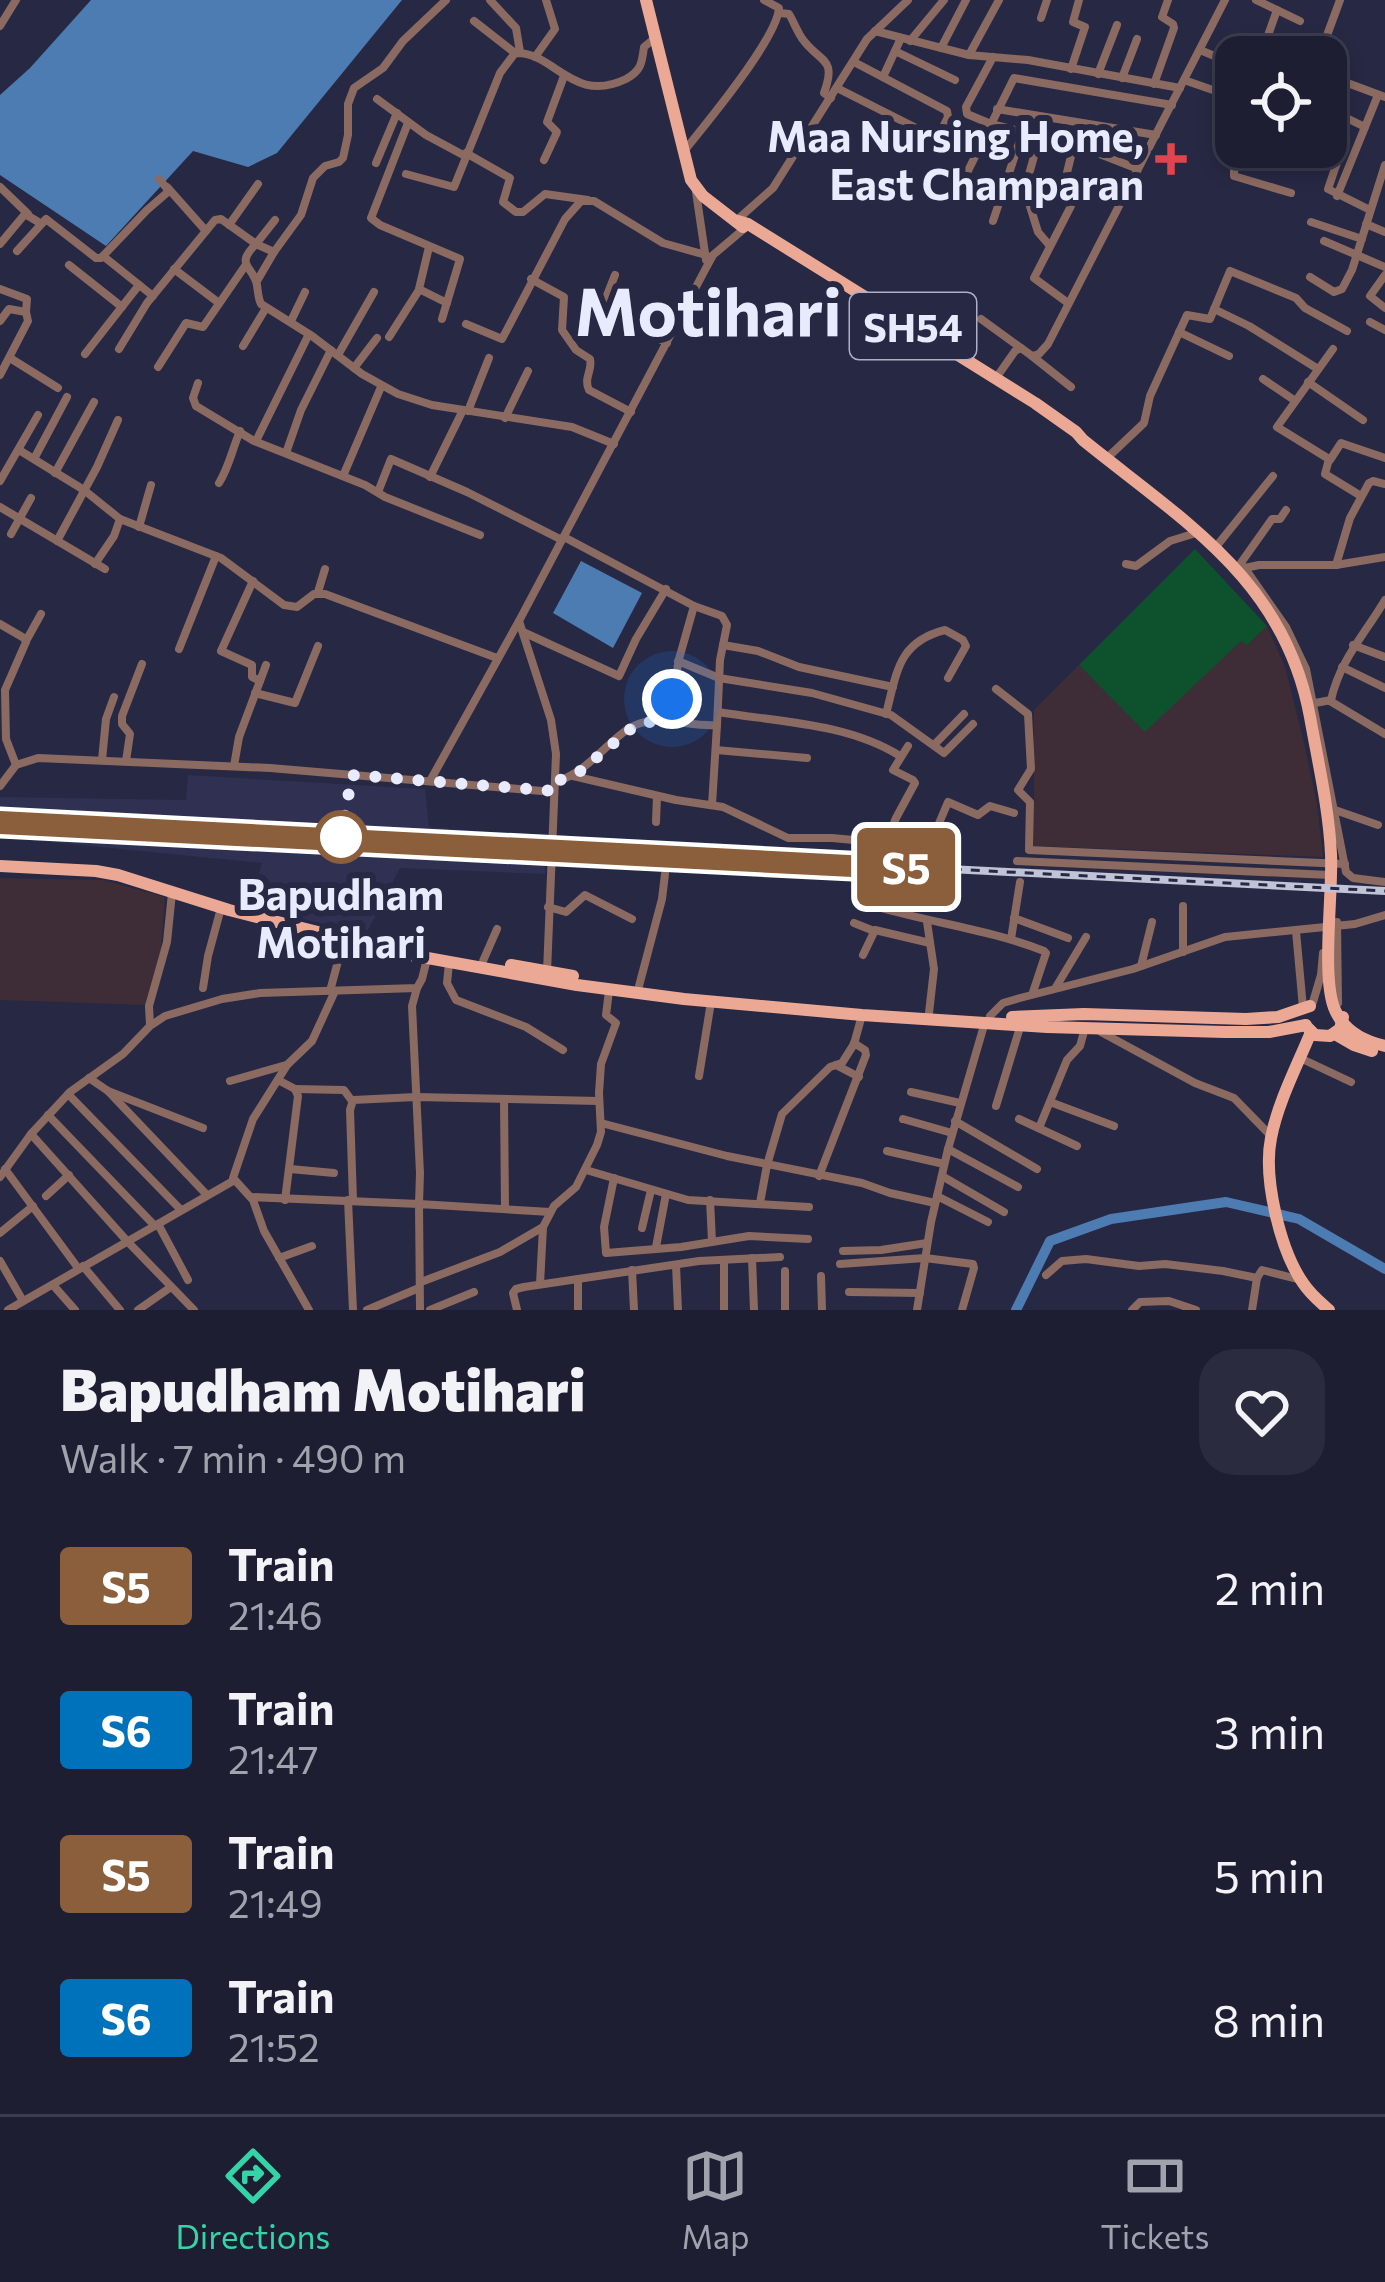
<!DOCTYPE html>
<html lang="en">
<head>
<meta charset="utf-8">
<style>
  :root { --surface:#1d1e32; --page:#2a2b3e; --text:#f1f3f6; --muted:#a0a2ac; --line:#3b3c4d; --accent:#35d4a7 }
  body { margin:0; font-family:Commissioner,sans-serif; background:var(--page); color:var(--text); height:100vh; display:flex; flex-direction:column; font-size:45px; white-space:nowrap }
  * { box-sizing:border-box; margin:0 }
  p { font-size:39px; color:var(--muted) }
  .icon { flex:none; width:66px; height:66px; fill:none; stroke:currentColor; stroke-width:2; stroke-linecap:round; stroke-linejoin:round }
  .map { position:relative; height:1310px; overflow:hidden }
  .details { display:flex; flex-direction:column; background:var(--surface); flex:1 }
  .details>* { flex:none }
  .badge { padding:0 24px; border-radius:9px; font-size:42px; line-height:78px }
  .fabs { position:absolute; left:1215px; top:36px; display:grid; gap:24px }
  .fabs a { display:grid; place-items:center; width:132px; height:132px; border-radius:24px; background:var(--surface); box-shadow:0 6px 18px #0003,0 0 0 3px var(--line); font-size:60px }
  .you { position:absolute; width:60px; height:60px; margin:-30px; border:9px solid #fff; border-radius:50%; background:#1a73e8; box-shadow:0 0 0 18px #1a73e833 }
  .map>.badge { position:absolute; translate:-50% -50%; box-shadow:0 0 0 6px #fff }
  .round { display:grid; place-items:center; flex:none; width:126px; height:126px; border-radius:36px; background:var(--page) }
  .headline { display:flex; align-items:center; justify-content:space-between; height:204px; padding:0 60px }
  h1 { font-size:57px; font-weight:800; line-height:90px }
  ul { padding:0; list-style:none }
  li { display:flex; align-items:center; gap:36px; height:144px; padding:0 60px }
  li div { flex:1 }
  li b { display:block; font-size:45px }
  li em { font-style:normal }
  li .badge { min-width:132px; font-weight:700; text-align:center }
  .dock { display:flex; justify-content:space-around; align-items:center; height:168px; border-top:3px solid var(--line); background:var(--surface); font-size:33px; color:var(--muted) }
  .dock a { display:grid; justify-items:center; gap:6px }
  .dock .current { color:var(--accent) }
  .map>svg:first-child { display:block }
</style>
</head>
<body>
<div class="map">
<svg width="1385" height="1310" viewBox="0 0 1385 1310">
  <rect width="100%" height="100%" fill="#272843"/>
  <!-- built -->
  <polygon fill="#2f3052" points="188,775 425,789 429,827 545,837 545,874 400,868 366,934 249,906 262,863 0,837 0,797 186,800"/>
  <!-- education -->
  <g fill="#3e2d36">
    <polygon points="1267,626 1285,667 1306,751 1317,804 1323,857 1034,846 1034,710 1079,665 1145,731 1241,640 1247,644"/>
    <polygon points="0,878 103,880 165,897 161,949 146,1005 0,1000"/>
  </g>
  <!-- green -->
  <polygon fill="#0e512d" points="1195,549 1267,626 1247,645 1241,641 1145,732 1079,665"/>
  <!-- water -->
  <g fill="#4d7cb2">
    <polygon points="91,0 402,0 277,153 248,167 193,151 106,246 0,175 0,95 30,68"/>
    <polygon points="581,561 642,593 613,648 553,613"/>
  </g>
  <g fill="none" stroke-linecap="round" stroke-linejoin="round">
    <!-- river -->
    <polyline stroke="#4d7cb2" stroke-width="10" points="1016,1310 1050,1241 1111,1219 1226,1202 1299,1219 1385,1269"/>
    <!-- minor -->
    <g stroke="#8b6a61" stroke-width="8">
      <path d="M446,0l-43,41 -20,27 -29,20 -6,16v31l-5,23 -4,4 -14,4 -12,12 -12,37 -27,37 -18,-8c-22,22 -3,21 1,41 1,7 1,13 4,19l51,32 50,38 36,20 34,11 140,22 42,17"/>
      <polyline points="490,0 516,28 520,52"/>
      <polyline points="1256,0 1300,21"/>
      <path d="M780,13l9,1c5,8 9,20 15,27 17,22 33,17 20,52l7,5"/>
      <polyline points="1041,18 1047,0"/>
      <polyline points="474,21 515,53"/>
      <polyline points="0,26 16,0"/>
      <polyline points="875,31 969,55 1028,60 1180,88"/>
      <polyline points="910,41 944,0"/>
      <polyline points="1266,41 1277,10"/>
      <polyline points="941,48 966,0"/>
      <polyline points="1200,50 1236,65"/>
      <polyline points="895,51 955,80"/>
      <polyline points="969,55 999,0"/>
      <polyline points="535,57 555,29 546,0"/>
      <polyline points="993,57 966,107 967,114 991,124 1074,144 1138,169"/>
      <polyline points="1265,57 1265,56"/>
      <polyline points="1319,57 1340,0"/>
      <polyline points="1071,69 1085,27 1073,22 1079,0"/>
      <polyline points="1098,74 1117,25"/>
      <polyline points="1326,75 1385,97"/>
      <polyline points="883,77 901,38"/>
      <polyline points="1122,78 1137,39"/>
      <polyline points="1184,80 1236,98"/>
      <polyline points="1154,84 1174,28 1173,24 1162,17 1168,0"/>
      <polyline points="837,88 932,136 939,135 948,117 947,111 854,62"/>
      <polyline points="377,99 426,135 465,156"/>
      <polyline points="997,109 1156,135"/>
      <polyline points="1326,114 1332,111 1365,127"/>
      <polyline points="408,123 371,218 380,225 460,259 442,319"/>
      <polyline points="1344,142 1328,189 1370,210"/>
      <polyline points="1245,147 1234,171 1234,176 1291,193"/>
      <polyline points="1272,150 1308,159 1314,147"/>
      <path d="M684,151c22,-27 93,-112 95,-143l-15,-8"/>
      <polyline points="466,153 510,178 503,202 516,212 523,212 545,194 588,200"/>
      <polyline points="544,160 557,132 547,122 564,76"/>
      <polyline points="376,163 397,113"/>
      <path d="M406,174l48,13 46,-114 15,-20c39,-2 57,52 111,26 15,-8 16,-16 18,-32l11,-9"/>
      <polyline points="1026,185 1040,135"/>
      <polyline points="0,187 28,214"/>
      <polyline points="167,187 206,231"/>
      <polyline points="1063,189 1074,144"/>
      <polyline points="1004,191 1029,203 1038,232 1050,246"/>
      <polyline points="696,192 706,260"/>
      <polyline points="956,195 1014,78 1172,105"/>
      <polyline points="1337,196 1378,95"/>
      <polyline points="738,219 773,188 867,39 908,0"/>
      <polyline points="993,221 1023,131"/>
      <polyline points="1311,222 1362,239"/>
      <polyline points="1366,224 1385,232"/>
      <polyline points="229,225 258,184"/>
      <polyline points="1324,241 1385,267"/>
      <polyline points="0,244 25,214 40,223"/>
      <polyline points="429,247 419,289 447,303"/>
      <polyline points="17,251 46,219 96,258 101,258 147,210 169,191 159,179"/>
      <polyline points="103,256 153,296"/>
      <polyline points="69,265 122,307"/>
      <polyline points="174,269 219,303"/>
      <polyline points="615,275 602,308 667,343"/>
      <polyline points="1385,275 1370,296 1385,308"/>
      <polyline points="1310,277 1334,292 1342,289 1352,270 1385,165"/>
      <path d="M531,279l33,18 -2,33 14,20 14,9c3,11 -7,19 -1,31l42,22"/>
      <polyline points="257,281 274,252"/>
      <polyline points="0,289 27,299 26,312 28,321 0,375"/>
      <polyline points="1068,303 1034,278 1071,206"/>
      <polyline points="1214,309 1249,326 1318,369"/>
      <polyline points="981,319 1021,348"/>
      <polyline points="0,321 9,309 26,312"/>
      <polyline points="291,321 305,292"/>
      <polyline points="1370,322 1385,330"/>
      <polyline points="466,324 502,339 565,219 581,201 594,201 663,243 706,255"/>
      <polyline points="1179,332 1229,356"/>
      <polyline points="389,337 419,290"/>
      <polyline points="243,346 266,308"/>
      <polyline points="119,349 147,303 215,220 221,219 256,244 275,220"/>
      <polyline points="1333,349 1277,427 1329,459 1325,474 1361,496"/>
      <polyline points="85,354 139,285"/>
      <polyline points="338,355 374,292"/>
      <polyline points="1032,356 1071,387"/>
      <polyline points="10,358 58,388"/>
      <polyline points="158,367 186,323 203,327 245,266"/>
      <polyline points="354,368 377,338"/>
      <polyline points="996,378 1015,351 1021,348 1032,356 1039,354 1048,344 1225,0"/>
      <polyline points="1263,379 1294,400"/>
      <polyline points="1308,382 1363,420"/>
      <polyline points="198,383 193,398 196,406 254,441 365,485 385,497 480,535"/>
      <polyline points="468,411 489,358"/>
      <polyline points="505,418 528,371"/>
      <polyline points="256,441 309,334"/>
      <polyline points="19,450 84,490 120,519 221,558 284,605 297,607 314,594 325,594 497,658"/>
      <polyline points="286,453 301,410 331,350"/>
      <polyline points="35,457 67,397"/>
      <polyline points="1107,458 1144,423 1150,396 1187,315 1210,319 1230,271 1296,298 1305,308 1347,331"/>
      <polyline points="1330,460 1341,443 1385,458"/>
      <polyline points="55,473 94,402"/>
      <polyline points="343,476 381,387"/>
      <polyline points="430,477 463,410"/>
      <polyline points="0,481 38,415"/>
      <path d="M219,483c10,-16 13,-33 21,-52"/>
      <polyline points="378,492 391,459 467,492 562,540"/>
      <polyline points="0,507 105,569"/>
      <polyline points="139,527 151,485"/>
      <polyline points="11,534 31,498"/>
      <polyline points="57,541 97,467 118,420"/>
      <polyline points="1215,548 1273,476"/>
      <polyline points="95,564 114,536 120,519"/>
      <polyline points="1126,564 1136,566 1170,541 1196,533"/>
      <polyline points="1336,565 1350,518 1369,483 1373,481 1385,484"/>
      <polyline points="1238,567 1272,519 1280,519 1286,510"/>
      <polyline points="1244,567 1286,627 1306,669 1346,872 1353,878 1385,882"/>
      <polyline points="1240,569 1259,565 1336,565 1385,557"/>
      <polyline points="253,581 221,651 252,665 252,677 260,681"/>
      <polyline points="318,592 325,569"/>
      <polyline points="0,624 24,638 26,642 5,690 6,739 16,765"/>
      <polyline points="523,632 619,676 636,639 666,589"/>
      <polyline points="26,641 41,614"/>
      <polyline points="723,645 758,651 799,667 893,687"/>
      <polyline points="1353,645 1385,657"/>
      <polyline points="179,649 216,556"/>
      <polyline points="678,661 719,678 812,693 891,715 944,753 973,724"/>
      <polyline points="1342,667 1385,688"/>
      <polyline points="996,689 1028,714 1031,769 1018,790 1030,802 1029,850 1345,864"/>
      <polyline points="255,693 295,703 318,646"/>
      <polyline points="1330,701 1385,734"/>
      <path d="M1315,703l16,-3c9,-40 34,-66 54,-100"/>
      <path d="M718,712c61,10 129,11 182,44"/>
      <path d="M886,714c11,-42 12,-72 59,-84l18,10 3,6 -18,32"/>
      <polyline points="668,722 679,659 694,606"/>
      <polyline points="934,745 964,714"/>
      <polyline points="716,750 807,758"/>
      <polyline points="102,760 106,719 114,697"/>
      <polyline points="126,761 130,734 122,724 122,716 142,664"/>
      <polyline points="234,766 239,737 266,665"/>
      <polyline points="573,776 676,800 723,807 788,838 832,838 929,847 948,802 978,815 990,806 1014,813"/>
      <polyline points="430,781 519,621"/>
      <path d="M555,782c38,-11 57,-50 86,-59 23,-7 52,4 76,2l3,-65 7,-35 -5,-9 -28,-10 -130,-69"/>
      <polyline points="0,786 16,765 38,758 270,768 554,792"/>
      <polyline points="712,805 717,725"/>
      <polyline points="1335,810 1378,825"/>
      <polyline points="656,822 657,796"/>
      <polyline points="886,843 896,818 915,783 913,780 893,770 908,746"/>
      <polyline points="1017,861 1330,875"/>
      <polyline points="548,907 566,912 585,895 632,919"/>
      <path d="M878,907c54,16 113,23 166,44l2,2 -13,39"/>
      <polyline points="1014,918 1068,938"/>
      <polyline points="927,922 934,969 929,1013"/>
      <polyline points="1337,922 1338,1003"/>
      <polyline points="854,923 874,931"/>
      <polyline points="1296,931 1303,1008"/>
      <polyline points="1011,939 1020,882"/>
      <polyline points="1183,952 1183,906"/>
      <polyline points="863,955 875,930 930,943"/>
      <polyline points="483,961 497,929"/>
      <polyline points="449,963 447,983 456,1000 526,1027 563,1050"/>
      <polyline points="1141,966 1152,922"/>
      <polyline points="547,972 556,754 551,720 519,621 706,268 713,255 745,228"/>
      <polyline points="639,986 662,899 665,874"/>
      <polyline points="1056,987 1086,937"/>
      <polyline points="203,988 208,956 221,908"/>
      <polyline points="330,991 344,939"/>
      <polyline points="1313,1002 1321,975 1323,953"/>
      <polyline points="990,1016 1003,1003 1020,998 1133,969 1225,937 1355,924 1385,915"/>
      <polyline points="150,1025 149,1006 167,942 172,893"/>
      <polyline points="1101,1032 1195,1083 1234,1098 1270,1135"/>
      <polyline points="1300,1058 1351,1082"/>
      <polyline points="836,1065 859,1077"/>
      <polyline points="699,1076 711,1002"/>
      <polyline points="89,1078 108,1091 203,1128"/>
      <polyline points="278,1080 295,1089 298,1096 285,1200"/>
      <polyline points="230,1081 286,1065"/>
      <polyline points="295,1089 344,1090 352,1101"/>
      <polyline points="108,1091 207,1195"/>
      <polyline points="911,1092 960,1103"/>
      <polyline points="68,1094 181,1210"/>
      <polyline points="504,1099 505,1209"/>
      <polyline points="1050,1102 1114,1126"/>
      <polyline points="996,1106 1021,1024"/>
      <polyline points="48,1115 155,1226"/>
      <polyline points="903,1119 952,1133"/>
      <polyline points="1019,1119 1077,1146"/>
      <polyline points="955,1121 1037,1169"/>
      <polyline points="601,1123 727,1156 862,1183 890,1193 935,1203"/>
      <polyline points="1039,1128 1067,1060 1080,1046 1085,1028"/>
      <polyline points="31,1134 127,1241 194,1310"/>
      <polyline points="948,1149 1018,1187"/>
      <polyline points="887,1151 944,1164"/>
      <polyline points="5,1169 78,1268"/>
      <polyline points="290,1169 334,1173"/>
      <polyline points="586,1170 688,1200 809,1207"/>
      <polyline points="819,1176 866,1055 865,1050 854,1043"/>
      <polyline points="942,1176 1004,1212"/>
      <polyline points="0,1177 31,1134 70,1092 123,1054 150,1026 165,1016 222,999 260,993 417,988 422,979 427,959"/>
      <polyline points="614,1178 604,1227 606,1253 681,1247 749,1236 808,1239"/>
      <polyline points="46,1196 69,1175"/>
      <polyline points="937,1196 988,1222"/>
      <polyline points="251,1197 419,1204 420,1173 412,1006 417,988"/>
      <polyline points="348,1200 353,1310"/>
      <polyline points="353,1200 350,1110 353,1100 416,1097 599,1101"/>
      <polyline points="710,1200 712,1241"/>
      <polyline points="760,1203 767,1165 782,1114 830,1067 842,1063 854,1044 862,1015"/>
      <polyline points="158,1224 188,1280"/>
      <polyline points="642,1228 651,1190"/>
      <polyline points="0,1233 33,1206"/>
      <polyline points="656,1247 666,1194"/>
      <polyline points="843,1251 881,1250 927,1243"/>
      <polyline points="279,1258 312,1246"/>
      <polyline points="752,1258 754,1310"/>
      <polyline points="0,1261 23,1301"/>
      <polyline points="840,1264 925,1258 973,1264 974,1268 962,1310"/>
      <polyline points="676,1265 678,1310"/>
      <polyline points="83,1266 120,1310"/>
      <polyline points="632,1270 634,1310"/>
      <polyline points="785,1271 785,1310"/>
      <polyline points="1046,1275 1062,1261 1086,1259 1139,1266 1165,1264 1223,1271 1257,1278"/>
      <polyline points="821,1276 822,1310"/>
      <polyline points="421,1282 500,1252 543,1227"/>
      <polyline points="540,1284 543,1227 554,1206 576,1187 597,1145 601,1132 599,1093 601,1064 616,1023 606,1015 609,991"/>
      <polyline points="53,1285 75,1310"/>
      <polyline points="849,1292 920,1293"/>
      <polyline points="8,1310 233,1181"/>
      <polyline points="138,1310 171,1287"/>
      <polyline points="309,1310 264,1231 253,1200 233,1178 253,1119 287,1065 312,1041 335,991"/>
      <polyline points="367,1310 419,1288"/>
      <polyline points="420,1310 419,1204 550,1212"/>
      <polyline points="430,1310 474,1292"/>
      <polyline points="517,1310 513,1293 516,1289 524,1287 699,1261 780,1257"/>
      <polyline points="578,1310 578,1279"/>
      <polyline points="724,1310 724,1260"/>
      <polyline points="917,1310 931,1222 948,1149 985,1022"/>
      <polyline points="1132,1310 1140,1302 1169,1301 1196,1310"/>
      <polyline points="1252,1310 1257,1278 1262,1270 1301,1280"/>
    </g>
    <!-- major -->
    <g stroke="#eba995" stroke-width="12">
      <polyline points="646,0 691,180 703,196 743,227"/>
      <path d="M738,221l10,3 287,179 41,29 7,8c100,81 202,140 227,277 8,45 19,92 21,137 2,39 -10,125 4,156 9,21 28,31 50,36"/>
      <polyline points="0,866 96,871 118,875 229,910 350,940 361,946 577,985 684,999 862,1015 1047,1027 1225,1032 1269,1032 1306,1025"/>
      <polyline points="511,965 573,976"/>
      <polyline points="1012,1017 1084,1014 1246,1019 1278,1017 1310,1006"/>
      <polyline points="1308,1028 1315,1035 1330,1036 1340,1029 1343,1017"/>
      <path d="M1311,1032c-14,34 -33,70 -40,106 -8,40 9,112 32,145 7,11 17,19 26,27"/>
      <polyline points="1335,1034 1354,1045 1372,1051"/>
    </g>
    <defs>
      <polyline id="rail" points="0,821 1385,891"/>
    </defs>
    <!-- rail casing -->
    <use href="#rail" stroke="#c1c3d7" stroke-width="8"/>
    <!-- rail -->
    <use href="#rail" stroke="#272843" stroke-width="3" stroke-dasharray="9" stroke-linecap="butt"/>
  </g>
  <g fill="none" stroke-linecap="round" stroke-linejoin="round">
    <defs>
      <polyline id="line" points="0,820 906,867 873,869 0,825"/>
    </defs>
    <!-- line casing -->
    <use href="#line" stroke="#fff" stroke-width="27"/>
    <!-- line -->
    <use href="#line" stroke="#8b5e3c" stroke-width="18"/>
    <!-- walk -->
    <polyline stroke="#e8eafd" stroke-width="12" stroke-dasharray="0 21.6" points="341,837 352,775 554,791 555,782 578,773 633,727 644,722 668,722 672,699"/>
  </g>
  <!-- markers -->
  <path fill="#e0444e" stroke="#272843" stroke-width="4.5" d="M1165 141h12v12h12v12h-12v12h-12v-12h-12v-12h12z"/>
  <circle fill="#fff" stroke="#8b5e3c" stroke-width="6" cx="341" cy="837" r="24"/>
  <g text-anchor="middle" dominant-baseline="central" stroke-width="12" stroke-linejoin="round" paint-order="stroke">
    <!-- shield labels -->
    <rect fill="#272843" stroke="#aeb0c5" stroke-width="3" x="850" y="293" width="126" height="66" rx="9"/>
    <g font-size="39" font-weight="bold" fill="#e8eafd">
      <text x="913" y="326">SH54</text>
    </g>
    <!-- poi labels -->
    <g font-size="42" font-weight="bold" fill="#e8eafd" stroke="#272843" text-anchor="end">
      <text x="1144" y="135">Maa Nursing Home,<tspan x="1144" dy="48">East Champaran</tspan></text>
    </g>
    <!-- stop labels -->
    <g font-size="42" font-weight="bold" fill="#e8eafd" stroke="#272843">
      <text x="341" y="893">Bapudham<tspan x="341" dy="48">Motihari</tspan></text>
    </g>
    <!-- town labels -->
    <g font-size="66" font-weight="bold" fill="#e8eafd" stroke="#272843">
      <text x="708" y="309">Motihari</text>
    </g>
  </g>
</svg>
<div class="fabs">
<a><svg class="icon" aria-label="locate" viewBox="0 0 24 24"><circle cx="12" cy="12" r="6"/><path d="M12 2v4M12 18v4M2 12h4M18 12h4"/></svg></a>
</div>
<div class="you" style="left:672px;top:699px"></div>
<b class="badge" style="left:906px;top:867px;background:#8b5e3c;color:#fff">S5</b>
</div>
<section class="details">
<div class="headline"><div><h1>Bapudham Motihari</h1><p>Walk · 7 min · 490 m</p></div><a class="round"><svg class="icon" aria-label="heart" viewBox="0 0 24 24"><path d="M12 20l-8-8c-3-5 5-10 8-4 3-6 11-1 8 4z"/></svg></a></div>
<ul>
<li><span class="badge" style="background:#8b5e3c;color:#fff">S5</span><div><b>Train</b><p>21:46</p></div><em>2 min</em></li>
<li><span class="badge" style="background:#0072bc;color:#fff">S6</span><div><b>Train</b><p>21:47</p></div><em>3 min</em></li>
<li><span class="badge" style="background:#8b5e3c;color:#fff">S5</span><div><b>Train</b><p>21:49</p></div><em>5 min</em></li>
<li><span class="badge" style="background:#0072bc;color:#fff">S6</span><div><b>Train</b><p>21:52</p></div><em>8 min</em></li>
</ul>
</section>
<nav class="dock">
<a class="current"><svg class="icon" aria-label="directions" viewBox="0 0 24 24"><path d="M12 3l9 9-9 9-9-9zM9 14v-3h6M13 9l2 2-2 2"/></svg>Directions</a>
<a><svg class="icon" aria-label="map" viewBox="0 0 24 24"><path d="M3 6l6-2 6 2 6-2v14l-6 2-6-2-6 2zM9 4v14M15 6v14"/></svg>Map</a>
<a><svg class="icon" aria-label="tickets" viewBox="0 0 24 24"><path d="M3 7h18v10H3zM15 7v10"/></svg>Tickets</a>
</nav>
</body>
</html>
